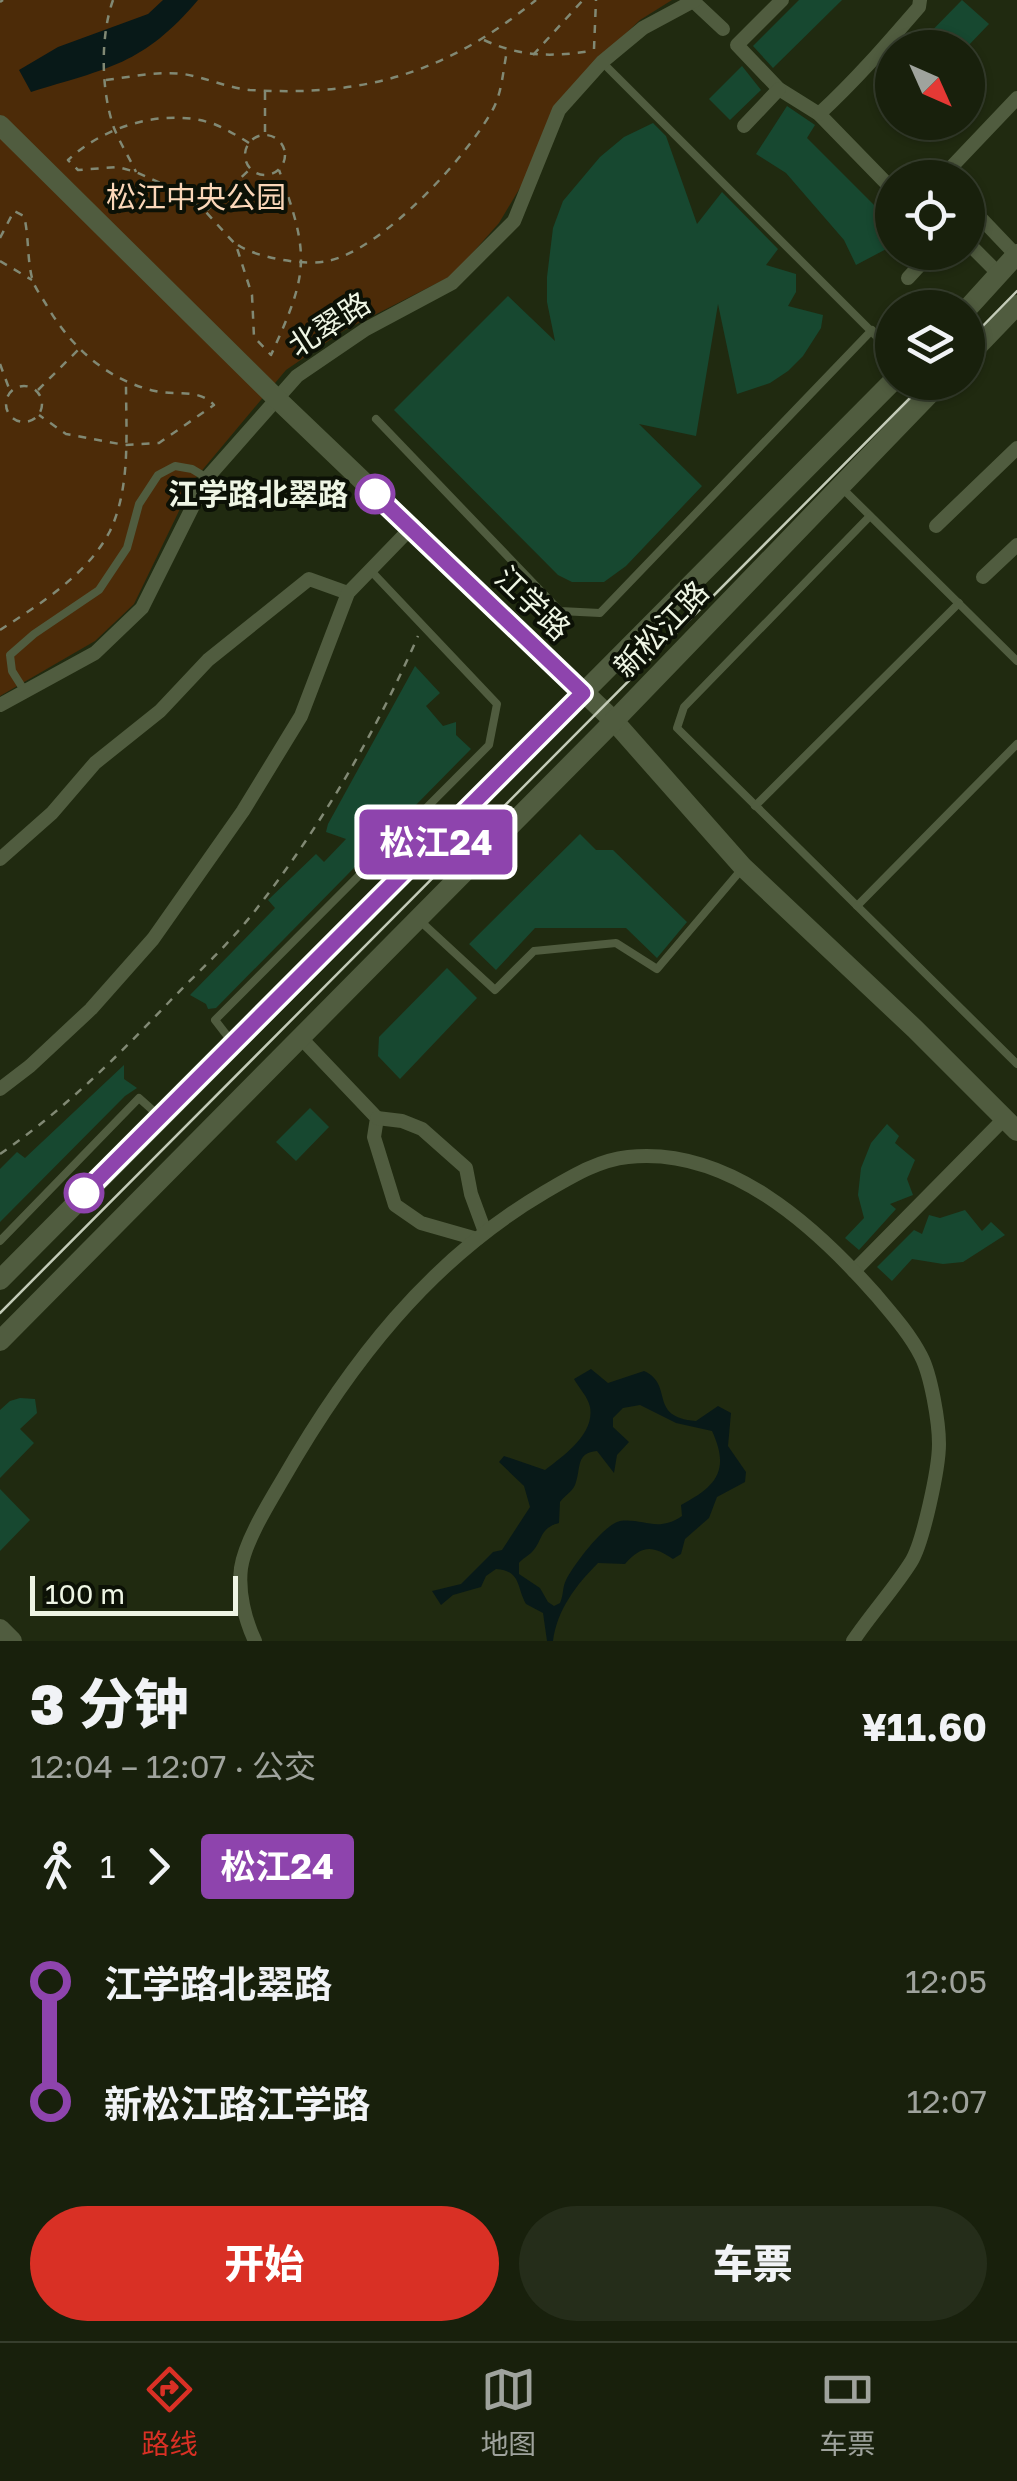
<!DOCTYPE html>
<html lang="zh">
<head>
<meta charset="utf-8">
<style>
  :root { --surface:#18200c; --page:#252d1a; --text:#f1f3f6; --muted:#9fa39d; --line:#363e2d; --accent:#d93025 }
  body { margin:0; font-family:"Golos Text","Noto Sans SC",sans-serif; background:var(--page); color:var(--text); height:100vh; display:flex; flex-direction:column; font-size:38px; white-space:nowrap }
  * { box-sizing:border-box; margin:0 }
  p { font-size:32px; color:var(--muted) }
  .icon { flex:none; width:55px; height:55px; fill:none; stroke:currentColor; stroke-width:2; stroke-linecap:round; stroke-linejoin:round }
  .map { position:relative; height:1641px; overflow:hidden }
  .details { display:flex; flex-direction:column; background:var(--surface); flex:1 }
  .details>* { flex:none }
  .badge { padding:0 20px; border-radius:8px; font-size:35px; line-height:65px }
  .needle { width:65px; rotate:135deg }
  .tools { position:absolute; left:875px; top:30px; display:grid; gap:20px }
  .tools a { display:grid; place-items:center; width:110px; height:110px; border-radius:50%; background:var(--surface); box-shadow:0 2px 8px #0004,0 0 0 2px var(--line); font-size:50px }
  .scale { position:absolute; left:30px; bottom:25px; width:208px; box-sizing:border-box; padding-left:10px; border:5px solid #eef5e4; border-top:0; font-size:28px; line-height:35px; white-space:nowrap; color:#eef5e4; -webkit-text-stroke:8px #0c1106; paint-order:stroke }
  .map>.badge { position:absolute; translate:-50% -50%; box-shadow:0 0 0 5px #fff }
  .legs { display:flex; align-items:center; gap:15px; height:110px; padding:0 30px; font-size:32px }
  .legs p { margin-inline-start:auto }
  .head { display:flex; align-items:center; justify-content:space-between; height:170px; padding:0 30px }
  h1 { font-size:55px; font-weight:800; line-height:75px }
  .action { display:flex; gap:20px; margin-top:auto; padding:20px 30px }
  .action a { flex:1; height:115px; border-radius:60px; background:var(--accent); color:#fff; font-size:40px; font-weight:800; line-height:115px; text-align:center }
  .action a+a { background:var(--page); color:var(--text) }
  ul { padding:0 30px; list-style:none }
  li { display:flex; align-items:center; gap:35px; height:120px; font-size:38px }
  li i { display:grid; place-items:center; width:15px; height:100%; margin:0 12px; background:currentColor }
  li i::after { content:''; width:25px; height:25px; margin:-12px; border:8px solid; border-radius:50%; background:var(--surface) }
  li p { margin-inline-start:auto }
  li:first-child i { background:linear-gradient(#0000 50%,currentColor 0) }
  li:last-child i { background:linear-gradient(currentColor 50%,#0000 0) }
  .dock { display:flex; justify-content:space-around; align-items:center; height:140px; border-top:2px solid var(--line); background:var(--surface); font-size:28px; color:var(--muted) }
  .dock a { display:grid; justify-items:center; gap:5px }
  .dock .selected { color:var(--accent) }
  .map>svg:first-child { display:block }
</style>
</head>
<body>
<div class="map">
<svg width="1017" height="1641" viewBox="0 0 1017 1641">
  <rect width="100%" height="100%" fill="#202a10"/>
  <!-- green -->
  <polygon fill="#4c2b08" points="0,0 672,0 640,20 578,79 527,176 499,223 453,275 343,331 286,370 194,480 134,604 95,641 0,696"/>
  <!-- water -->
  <g fill="#081918" fill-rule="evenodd">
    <path d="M163,0h35c-55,65 -90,68 -167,92l-12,-22 39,-23 90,-33z"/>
    <path d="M591,1369l17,14 36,-12c31,14 3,46 52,50l22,-15 13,7 -3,33 18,26 -1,10 -28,15 -8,21 -24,21 -4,15 -8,5c-21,-14 -31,-14 -48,5l-27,-1c-22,22 -41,47 -45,78h-6l-4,-28 -17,-9c-10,-19 -5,-33 -30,-35l-10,7 -5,11 -28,8 -12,10 -9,-14 29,-7 32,-32 9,-2 28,-43 -6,-21 -25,-24 5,-6 41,14c18,-14 50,-36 45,-63 -2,-10 -11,-19 -16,-28zM640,1405l36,18 36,8c18,39 5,55 -31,74l1,11c-25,17 -38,2 -62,5 -16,3 -47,45 -54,59 -4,8 -2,14 -6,23l-6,3 -6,-4 -8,-14 -21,-14v-11c3,-4 9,-7 13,-11 11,-11 7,-24 27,-29l1,-21c5,-7 14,-11 16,-20 5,-15 0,-29 21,-31l17,22 3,-18 12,-13 -16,-15v-9l10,-10z"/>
  </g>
  <!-- building -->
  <g fill="#174830">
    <polygon points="799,0 842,0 773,68 753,46"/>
    <polygon points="962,0 989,24 966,48 915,48"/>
    <polygon points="742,66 761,90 730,120 709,99"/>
    <polygon points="787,106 815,125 807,138 886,217 892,213 892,246 856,265 844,240 786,173 756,154"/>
    <polygon points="653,123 666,136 697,224 722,192 778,249 766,265 796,274 796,292 788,306 823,315 821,328 803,356 788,371 770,383 737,394 718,304 696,436 639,424 702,486 626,566 604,582 572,582 558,575 394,410 508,296 555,341 547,302 547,277 553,228 563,201 600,157 624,137"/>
    <polygon points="415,666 440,693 426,706 443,726 456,722 456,735 471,749 216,1008 208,1009 206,1004 190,995 275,908 268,900 316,854 324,862 346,839 326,832 328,824"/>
    <polygon points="580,834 596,850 613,850 687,922 657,958 626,928 535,928 496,970 469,944"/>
    <polygon points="447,968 477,998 400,1079 378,1056 379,1037"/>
    <polygon points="124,1065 124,1079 137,1088 125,1096 0,1222 0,1169 17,1152 25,1158"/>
    <polygon points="310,1108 329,1127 296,1161 276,1142"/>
    <polygon points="887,1124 899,1136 895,1143 915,1160 907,1179 913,1195 890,1204 896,1209 859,1250 845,1238 864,1218 858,1195 861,1168 871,1143"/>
    <polygon points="965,1210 982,1231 991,1222 1005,1235 963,1262 943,1264 912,1259 892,1281 877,1267 914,1230 922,1234 929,1215 940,1218"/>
    <polygon points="20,1398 35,1399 37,1413 20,1429 34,1443 0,1478 0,1410 10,1401"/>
    <polygon points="0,1489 30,1520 0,1551"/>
  </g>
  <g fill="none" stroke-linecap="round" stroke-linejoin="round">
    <!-- path -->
    <g stroke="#818974" stroke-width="2.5" stroke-dasharray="8 8" stroke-linecap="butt">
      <path d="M113,0c-13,37 -12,91 1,128 6,15 15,29 22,44"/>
      <polyline points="0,2 3,0"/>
      <path d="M484,40c37,17 67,17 107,11"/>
      <polyline points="594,49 596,0"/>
      <polyline points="533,55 583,0"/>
      <path d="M106,80c25,-3 51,-9 77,-6 22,3 44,14 67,16 115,7 196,-17 286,-90"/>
      <polyline points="265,132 265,90"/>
      <circle cx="265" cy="155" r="20"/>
      <path d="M249,143c-11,-7 -23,-14 -35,-19 -49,-17 -110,2 -146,36l10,10 40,-3 18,5 40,18 29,21 31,34 16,50 2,42 17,18c38,-83 39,-99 8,-185"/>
      <polyline points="207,210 248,171"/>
      <path d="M0,238l14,-27 10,5c5,20 3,42 8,62 2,9 10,19 15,28 24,41 60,74 108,85 20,5 44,-3 59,14l-55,38 -34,2 -59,-11 -27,-19"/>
      <path d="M238,245c19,13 67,21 90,16 55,-12 137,-102 164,-150 10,-17 11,-41 15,-60"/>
      <polyline points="0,261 32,280"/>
      <polyline points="0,364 10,391"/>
      <circle cx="24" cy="404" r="18"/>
      <polyline points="38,390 78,350"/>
      <path d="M0,630c40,-26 88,-56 110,-99 21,-44 16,-100 16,-147"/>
      <path d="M0,1154c64,-44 117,-97 170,-153 28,-29 59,-57 84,-89 66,-84 121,-178 164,-276"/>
    </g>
    <!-- lane -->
    <g stroke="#505c3f" stroke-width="8">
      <polyline points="602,62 892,352"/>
      <polyline points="376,419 560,611 600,613 872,330"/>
      <polyline points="843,489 1017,661"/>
      <polyline points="870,516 684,707 677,728 1017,1064"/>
      <polyline points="24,690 12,671 10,655 34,634 99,590 127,548 139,504 158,475 175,466 192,469 207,478"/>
      <polyline points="755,806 959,603"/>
      <polyline points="857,906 1017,744"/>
      <polyline points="418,919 495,990 534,951 616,943 657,969 741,870"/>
      <polyline points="232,1042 215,1020 489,745 497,704 372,572"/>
      <polyline points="0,1241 139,1098 158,1115"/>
    </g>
    <!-- street -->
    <g stroke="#505c3f" stroke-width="14">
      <polyline points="782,0 737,45 779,89 819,114 892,189"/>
      <polyline points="693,1 723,29"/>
      <path d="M819,114c36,-33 68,-70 100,-107l1,-7"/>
      <polyline points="744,126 779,89"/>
      <polyline points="941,178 1017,98"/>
      <polyline points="968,210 974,211 1016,255"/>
      <polyline points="968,243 1000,275"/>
      <polyline points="908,278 932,252"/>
      <polyline points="936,526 1017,448"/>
      <polyline points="983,577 1017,545"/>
      <polyline points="0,705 95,653 142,608 207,478 297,376 366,329 452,283 514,221 559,110 602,62 643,28 695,0"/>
      <polyline points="0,859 52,813 95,763 160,711 208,660 309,579 348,593"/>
      <polyline points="300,1037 377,1118 374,1137 395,1205 421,1223 477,1239"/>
      <polyline points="0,1089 30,1066 91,1009 153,939 243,811 301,716 348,593 411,528"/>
      <polyline points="377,1118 402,1121 422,1129 466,1168 471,1194 485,1232"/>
      <polyline points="854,1271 1004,1119"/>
      <path d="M255,1641c-10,-21 -17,-49 -14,-73 4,-27 28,-65 42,-89 66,-115 146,-219 262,-287 26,-15 53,-32 83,-35 100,-11 187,69 248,138 16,19 34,39 45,61 10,19 18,66 18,88 0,24 -16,99 -28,118 -17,27 -40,52 -58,79"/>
    </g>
    <!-- secondary -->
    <g stroke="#505c3f" stroke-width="20">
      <polyline points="0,125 277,399 614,721 743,867 915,1029 1017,1131"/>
      <polyline points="968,308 1017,254"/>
      <polyline points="968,356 1017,305"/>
      <polyline points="0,1280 892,382"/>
      <polyline points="0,1341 614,721 941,382"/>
      <polyline points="0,1629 12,1641"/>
    </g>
    <!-- tram -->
    <g stroke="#c3cbb8" stroke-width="2.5">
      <polyline points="968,341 1017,291"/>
      <polyline points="0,1313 926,382"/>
    </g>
  </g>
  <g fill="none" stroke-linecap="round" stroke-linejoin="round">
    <defs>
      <polyline id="line-1" points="84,1193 583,693 375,494"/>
    </defs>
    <!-- line-1 casing -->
    <use href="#line-1" stroke="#fff" stroke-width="22"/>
    <!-- line-1 -->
    <use href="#line-1" stroke="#8e44ad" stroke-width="15"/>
  </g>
  <!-- markers -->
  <g fill="#fff" stroke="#8e44ad" stroke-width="5">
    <circle cx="375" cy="494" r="18"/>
    <circle cx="84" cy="1193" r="18"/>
  </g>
  <g text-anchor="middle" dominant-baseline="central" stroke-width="8" stroke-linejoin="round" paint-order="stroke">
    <!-- park labels -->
    <g font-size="30" fill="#fbd7b9" stroke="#0c1106">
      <text x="196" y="197">松江中央公园</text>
    </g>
    <!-- street labels -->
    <g font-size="30" fill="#eef5e4" stroke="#0c1106">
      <text transform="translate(329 324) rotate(-33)">北翠路</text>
      <text transform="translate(533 603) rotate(44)">江学路</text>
      <text transform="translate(661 629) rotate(-46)">新松江路</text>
    </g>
    <!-- stop labels -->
    <g font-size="30" font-weight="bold" fill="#eef5e4" stroke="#0c1106" text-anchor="end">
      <text x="348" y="494">江学路北翠路</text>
    </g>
  </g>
</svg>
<div class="tools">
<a><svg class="needle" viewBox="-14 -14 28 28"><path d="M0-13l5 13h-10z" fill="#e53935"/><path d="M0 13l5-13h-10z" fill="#9fa39d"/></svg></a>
<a><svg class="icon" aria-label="locate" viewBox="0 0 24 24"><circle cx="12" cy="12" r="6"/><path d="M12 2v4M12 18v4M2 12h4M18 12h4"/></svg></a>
<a><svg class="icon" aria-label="layers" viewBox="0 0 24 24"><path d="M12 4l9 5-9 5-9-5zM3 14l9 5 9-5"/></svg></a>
</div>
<div class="scale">100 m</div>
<b class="badge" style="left:436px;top:842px;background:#8e44ad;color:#fff">松江24</b>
</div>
<section class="details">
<div class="head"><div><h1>3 分钟</h1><p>12:04 – 12:07 · 公交</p></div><b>¥11.60</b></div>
<div class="legs"><svg class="icon" aria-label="walk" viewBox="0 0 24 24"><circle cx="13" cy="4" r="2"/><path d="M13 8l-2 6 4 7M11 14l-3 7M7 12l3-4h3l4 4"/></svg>1<svg class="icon" aria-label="forward" viewBox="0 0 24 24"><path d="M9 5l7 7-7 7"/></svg><b class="badge" style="background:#8e44ad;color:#fff">松江24</b></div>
<ul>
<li><i style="color:#8e44ad"></i><b>江学路北翠路</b><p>12:05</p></li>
<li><i style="color:#8e44ad"></i><b>新松江路江学路</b><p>12:07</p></li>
</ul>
<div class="action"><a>开始</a><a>车票</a></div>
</section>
<nav class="dock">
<a class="selected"><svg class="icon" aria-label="directions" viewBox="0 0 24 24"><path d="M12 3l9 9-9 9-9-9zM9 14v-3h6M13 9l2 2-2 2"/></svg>路线</a>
<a><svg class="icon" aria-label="map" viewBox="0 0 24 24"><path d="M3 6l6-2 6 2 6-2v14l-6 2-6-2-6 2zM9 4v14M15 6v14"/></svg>地图</a>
<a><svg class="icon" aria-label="tickets" viewBox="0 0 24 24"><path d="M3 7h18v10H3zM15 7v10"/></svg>车票</a>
</nav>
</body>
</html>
